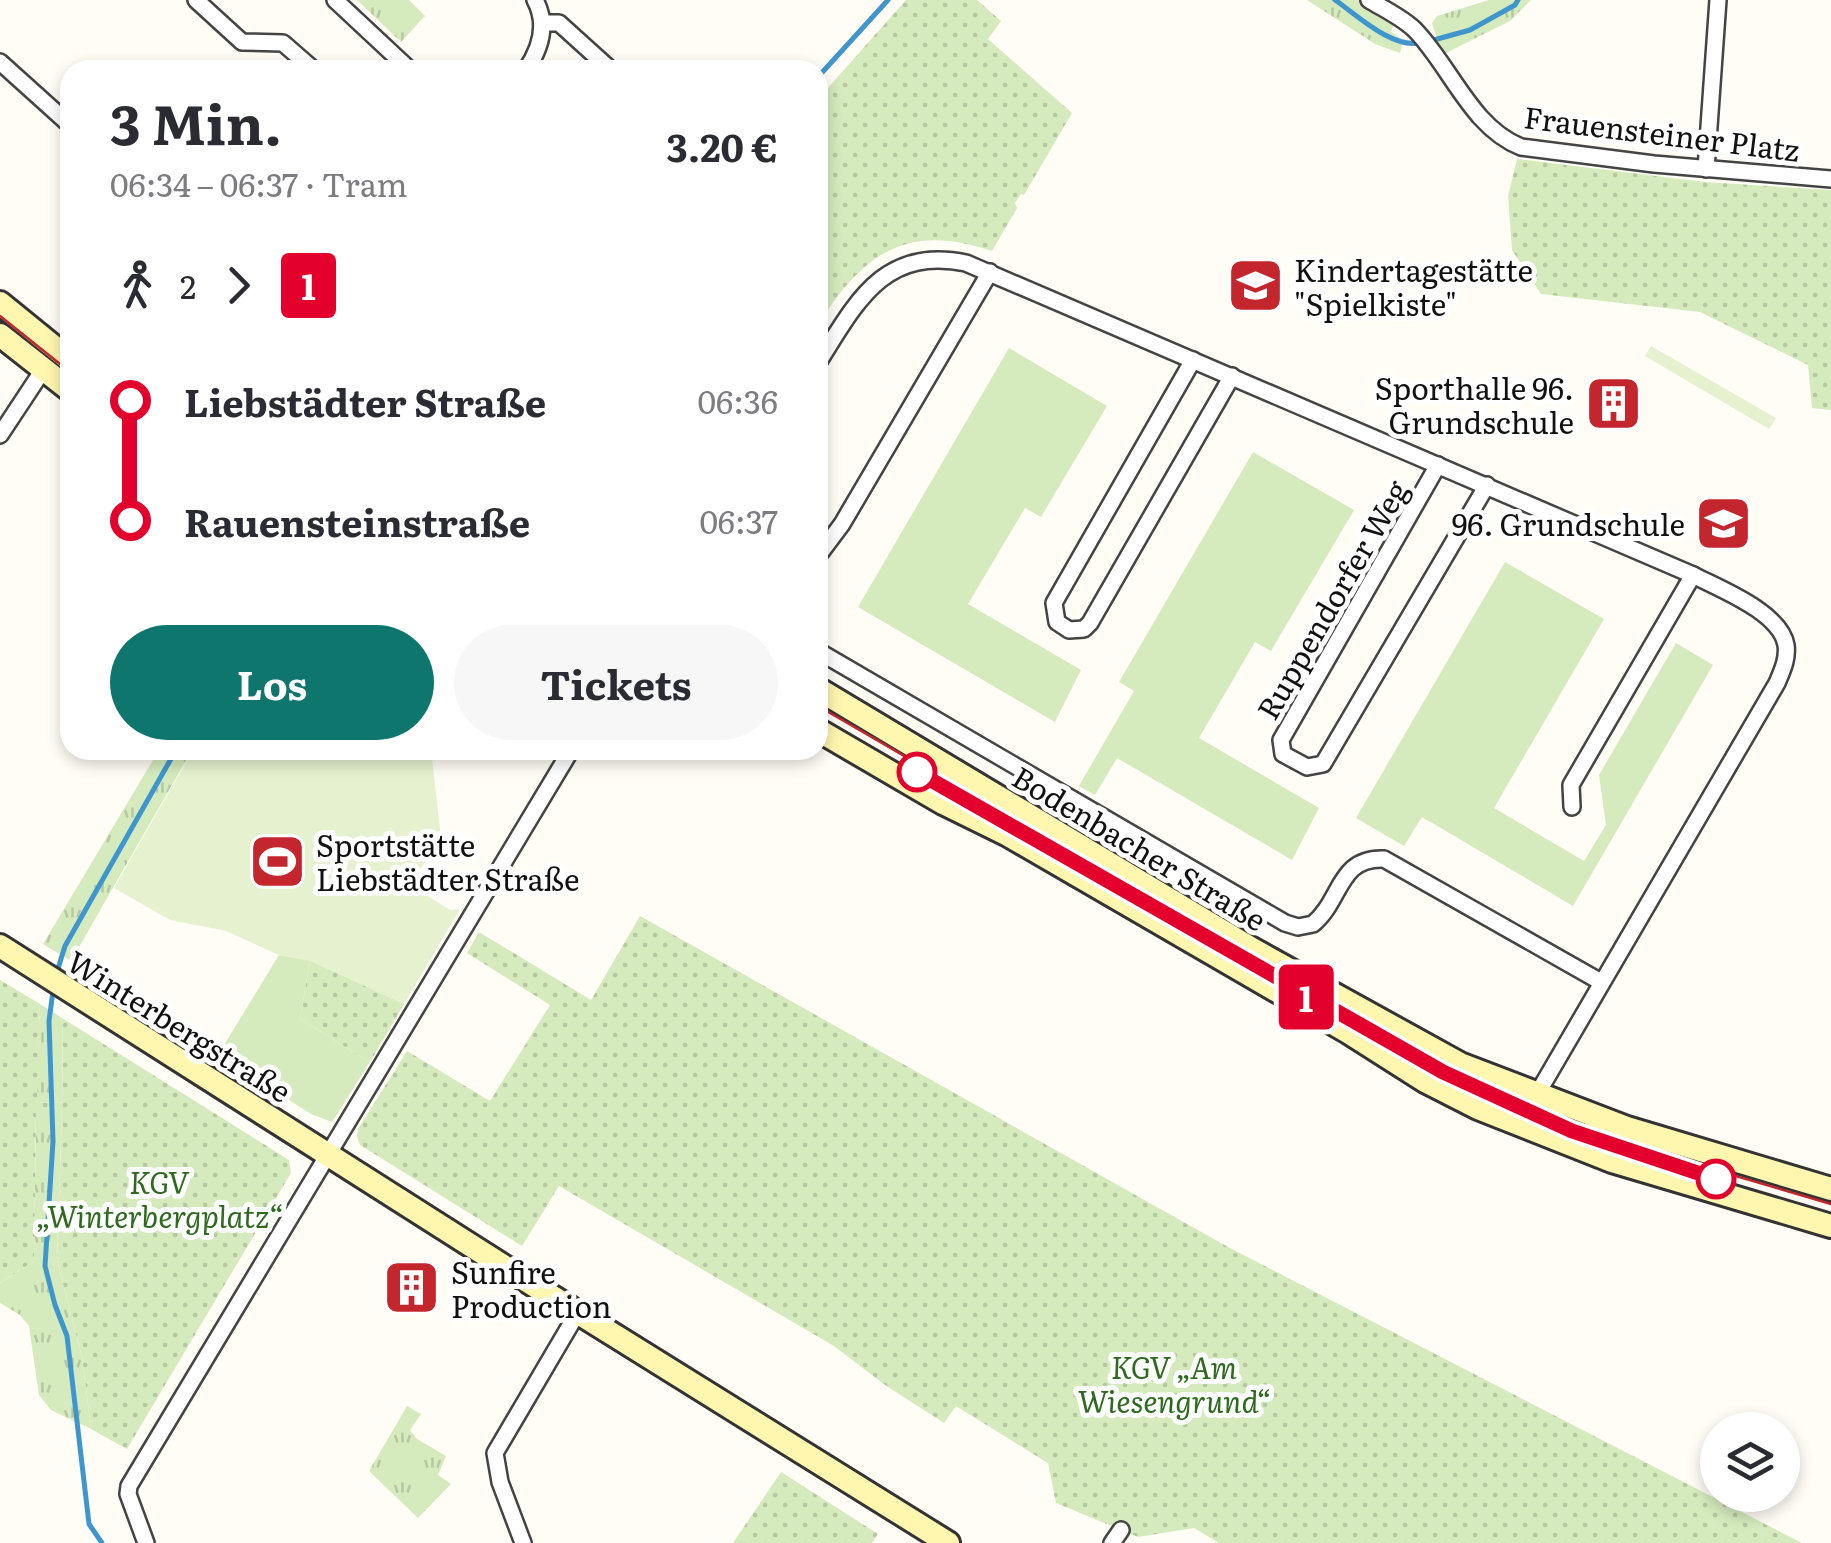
<!DOCTYPE html>
<html lang="de">
<head>
<meta charset="utf-8">
<style>
  :root { --surface:#fff; --page:#f7f7f7; --text:#2b2b33; --muted:#7c7c81; --accent:#0f766e }
  body { margin:0; font-family:Literata,serif; background:var(--page); color:var(--text); height:100vh; display:flex; flex-direction:column; font-size:38px; white-space:nowrap }
  * { box-sizing:border-box; margin:0 }
  p { font-size:32px; color:var(--muted) }
  .icon { flex:none; width:55px; height:55px; fill:none; stroke:currentColor; stroke-width:2; stroke-linecap:round; stroke-linejoin:round }
  .map { position:relative; flex:1; overflow:hidden }
  .drawer { position:absolute; left:60px; top:60px; width:768px; height:700px; display:flex; flex-direction:column; background:var(--surface); border-radius:30px; box-shadow:0 5px 15px #0003 }
  .drawer>* { flex:none }
  .badge { padding:0 20px; border-radius:8px; font-size:35px; line-height:65px }
  .fabs { position:absolute; left:1700px; top:1412px; display:grid; gap:20px }
  .fabs a { display:grid; place-items:center; width:100px; height:100px; border-radius:50%; background:var(--surface); box-shadow:0 5px 15px #0003; font-size:50px }
  .map>.badge { position:absolute; translate:-50% -50%; box-shadow:0 0 0 5px #fff }
  .legs { display:flex; align-items:center; gap:15px; height:110px; padding:0 50px; font-size:32px }
  .legs p { margin-inline-start:auto }
  .summary { display:flex; align-items:center; justify-content:space-between; height:170px; padding:0 50px }
  h1 { font-size:55px; font-weight:700; line-height:75px }
  .action { display:flex; gap:20px; margin-top:auto; padding:20px 50px }
  .action a { flex:1; height:115px; border-radius:60px; background:var(--accent); color:#fff; font-size:40px; font-weight:700; line-height:115px; text-align:center }
  .action a+a { background:var(--page); color:var(--text) }
  ul { padding:0 50px; list-style:none }
  li { display:flex; align-items:center; gap:35px; height:120px; font-size:38px }
  li i { display:grid; place-items:center; width:15px; height:100%; margin:0 12px; background:currentColor }
  li i::after { content:''; width:25px; height:25px; margin:-12px; border:8px solid; border-radius:50%; background:var(--surface) }
  li p { margin-inline-start:auto }
  li:first-child i { background:linear-gradient(#0000 50%,currentColor 0) }
  li:last-child i { background:linear-gradient(currentColor 50%,#0000 0) }
  .map>svg:first-child { display:block }
</style>
</head>
<body>
<div class="map">
<svg width="1831" height="1543" viewBox="0 0 1831 1543">
  <defs>
    <pattern id="grass-tufts" width="24" height="20" patternUnits="userSpaceOnUse" patternTransform="scale(2.5)"><rect width="24" height="20" fill="#d5ebbd"/><path d="M3 7l-1-3M5 7V3M7 7l1-3M15 17l-1-3M17 17v-4M19 17l1-3" fill="none" stroke="#b6c8a1"/></pattern>
    <pattern id="garden-dots" width="8" height="8" patternUnits="userSpaceOnUse" patternTransform="scale(2.5)"><rect width="8" height="8" fill="#d5ebbd"/><path d="M2 2h.1M6 6h.1" fill="none" stroke="#b6c8a1" stroke-width="1.8" stroke-linecap="round"/></pattern>
  </defs>
  <rect width="100%" height="100%" fill="#fffdf5"/>
  <!-- grass -->
  <g fill="url(#grass-tufts)">
    <polygon points="357,0 409,0 425,16 401,42"/>
    <polygon points="1307,0 1361,0 1394,23 1391,32 1403,40 1400,53 1375,44"/>
    <polygon points="1489,0 1531,0 1510,21 1442,55 1432,23 1437,16"/>
    <polygon points="159,750 192,750 71,961 43,944"/>
    <polygon points="40,1004 62,1018 63,1103 36,1102"/>
    <polygon points="36,1108 62,1109 57,1260 82,1357 91,1429 51,1410 39,1395 29,1326 20,1315 0,1303 0,1283 34,1261"/>
    <polygon points="407,1406 421,1414 410,1430 417,1439 446,1456 438,1475 451,1484 418,1518 369,1471"/>
  </g>
  <!-- park -->
  <g fill="#d5ebbd">
    <polygon points="1009,348 1107,406 1041,517 1025,508 968,604 1081,670 1055,722 858,607"/>
    <polygon points="1253,452 1354,510 1271,651 1255,642 1199,738 1319,808 1292,860 1117,758 1095,795 1079,786 1134,691 1119,682"/>
    <polygon points="1505,562 1604,619 1494,808 1584,861 1606,825 1599,775 1676,643 1713,665 1573,906 1422,817 1404,846 1356,818"/>
    <polygon points="279,955 310,960 300,1019 370,1062 332,1122 311,1114 218,1055"/>
  </g>
  <!-- garden -->
  <g fill="url(#garden-dots)">
    <path d="M906,0h71l24,21 -13,18 84,74 -48,82 -3,-1 -6,9 2,5 -25,43c-85,-29 -129,2 -174,74v-226z"/>
    <polygon points="1517,159 1705,182 1831,190 1831,410 1812,408 1808,365 1700,312 1541,294 1512,250 1508,196"/>
    <polygon points="640,916 1228,1247 1802,1543 1219,1543 1194,1528 1138,1537 1056,1503 1048,1463 956,1406 944,1423 885,1385 834,1346 559,1186 522,1246 360,1145 357,1137 358,1129 407,1051 490,1101 550,1005 467,953 479,932 591,1000"/>
    <polygon points="310,960 404,1004 370,1062 300,1019"/>
    <polygon points="0,980 40,1004 37,1102 63,1103 62,1018 289,1160 291,1173 127,1449 91,1429 82,1357 57,1260 62,1109 36,1108 34,1261 0,1283"/>
    <polygon points="781,1472 878,1534 872,1543 733,1543"/>
  </g>
  <!-- pitch -->
  <g fill="#e6f2cf">
    <polygon points="1651,346 1776,418 1769,429 1645,356"/>
    <polygon points="193,750 431,750 441,837 410,885 450,910 460,909 404,1004 310,961 279,955 226,931 170,920 114,888"/>
  </g>
  <g fill="none" stroke-linecap="round" stroke-linejoin="round">
    <!-- stream -->
    <g stroke="#3f96cf" stroke-width="5">
      <path d="M1335,0c22,15 56,48 84,43"/>
      <polyline points="1430,41 1470,30 1515,5 1518,0"/>
      <polyline points="818,77 888,0"/>
      <polyline points="56,975 65,946 176,750"/>
      <polyline points="53,991 49,1021 53,1141 45,1266 55,1305 67,1336 89,1524 102,1543"/>
    </g>
    <defs>
      <g id="street">
        <polyline points="196,0 242,42 283,43 314,70"/>
        <polyline points="335,0 410,70"/>
        <path d="M1369,0c15,9 34,18 46,30 36,37 56,97 106,117l133,17 177,15"/>
        <polyline points="542,23 559,23 611,70"/>
        <polyline points="0,62 70,125"/>
        <path d="M526,70c15,-22 22,-46 9,-70"/>
        <polyline points="1706,169 1718,0"/>
        <polyline points="1193,360 1054,603 1057,622 1069,630 1084,629 1090,623 1232,376"/>
        <path d="M818,363c38,-60 65,-117 148,-100l727,312c27,14 87,37 93,70 2,14 -4,26 -9,38l-241,413 -21,28"/>
        <polyline points="0,435 43,370"/>
        <polyline points="1438,465 1281,740 1283,754 1307,767 1323,764 1487,485"/>
        <polyline points="818,556 842,524 990,272"/>
        <path d="M818,651l467,272 13,4 15,-3c29,-24 25,-67 71,-65l217,123"/>
        <polyline points="1572,807 1571,785 1693,575"/>
        <polyline points="146,1543 128,1494 129,1486 571,750"/>
        <polyline points="523,1543 500,1482 495,1453 578,1312"/>
        <polyline points="1112,1543 1121,1530"/>
      </g>
      <g id="secondary">
        <polyline points="0,303 70,360"/>
        <polyline points="0,335 70,390"/>
        <polyline points="818,689 1252,949 1460,1064 1627,1128 1831,1189"/>
        <polyline points="818,730 943,803 1008,835 1348,1032 1425,1081 1478,1108 1612,1161 1831,1226"/>
        <polyline points="0,946 511,1271 948,1543"/>
      </g>
    </defs>
    <!-- street casing -->
    <use href="#street" stroke="#444" stroke-width="20"/>
    <!-- secondary casing -->
    <use href="#secondary" stroke="#333" stroke-width="28"/>
    <!-- street -->
    <use href="#street" stroke="#fff" stroke-width="15"/>
    <!-- secondary -->
    <use href="#secondary" stroke="#fff6b0" stroke-width="22"/>
    <!-- tram -->
    <g stroke="#c4262e" stroke-width="2.5">
      <polyline points="0,316 70,372"/>
      <polyline points="818,706 1365,1023 1495,1090 1574,1125 1633,1146 1831,1204"/>
    </g>
  </g>
  <g fill="none" stroke-linecap="round" stroke-linejoin="round">
    <defs>
      <polyline id="line-1" points="917,772 1443,1072 1572,1131 1716,1179"/>
    </defs>
    <!-- line-1 casing -->
    <use href="#line-1" stroke="#fff" stroke-width="22"/>
    <!-- line-1 -->
    <use href="#line-1" stroke="#e4002c" stroke-width="15"/>
  </g>
  <!-- icons -->
  <defs>
    <symbol id="school-square" viewBox="-11 -11 22 22"><rect x="-9" y="-9" width="18" height="18" rx="4" fill="#c4262e" stroke="#fff"/><path d="M0-5L7-2L0 1L-7-2ZM-4 1L0 2.5L4 1V4Q0 6-4 4Z" fill="#fff"/></symbol>
    <symbol id="building-square" viewBox="-11 -11 22 22"><rect x="-9" y="-9" width="18" height="18" rx="4" fill="#c4262e" stroke="#fff"/><path d="M-4-6H4V6H1V3H-1V6H-4ZM-2.5-4.3h1.7v1.8h-1.7ZM.8-4.3h1.7v1.8H.8ZM-2.5-1h1.7V.8h-1.7ZM.8-1h1.7V.8H.8Z" fill="#fff"/></symbol>
    <symbol id="stadium-square" viewBox="-11 -11 22 22"><rect x="-9" y="-9" width="18" height="18" rx="4" fill="#c4262e" stroke="#fff"/><path d="M0-5a6.5 5 0 1 0 0 10a6.5 5 0 1 0 0-10ZM-3.5-1.8h7v3.6h-7Z" fill="#fff"/></symbol>
  </defs>
  <g fill-rule="evenodd">
    <use href="#school-square" x="1224" y="254" width="63" height="63"/>
    <use href="#building-square" x="1582" y="372" width="63" height="63"/>
    <use href="#school-square" x="1692" y="492" width="63" height="63"/>
    <use href="#stadium-square" x="246" y="830" width="63" height="63"/>
    <use href="#building-square" x="380" y="1256" width="63" height="63"/>
  </g>
  <!-- markers -->
  <g fill="#fff" stroke="#e4002c" stroke-width="5">
    <circle cx="917" cy="772" r="18"/>
    <circle cx="1716" cy="1179" r="18"/>
  </g>
  <g text-anchor="middle" dominant-baseline="central" stroke-width="10" stroke-linejoin="round" paint-order="stroke">
    <!-- street labels -->
    <g font-size="30" fill="#111" stroke="#fff">
      <text transform="translate(1662 132) rotate(7)">Frauensteiner Platz</text>
      <text transform="translate(1331 599) rotate(-60)">Ruppendorfer Weg</text>
      <text transform="translate(1140 847) rotate(31)">Bodenbacher Straße</text>
      <text transform="translate(180 1025) rotate(32)">Winterbergstraße</text>
    </g>
    <!-- poi labels -->
    <g font-size="30" fill="#111" stroke="#fff" text-anchor="start">
      <text x="1294" y="269">Kindertagestätte<tspan x="1294" dy="34">"Spielkiste"</tspan></text>
      <text x="1574" y="387" text-anchor="end">Sporthalle 96.<tspan x="1574" dy="34">Grundschule</tspan></text>
      <text x="1685" y="523" text-anchor="end">96. Grundschule</text>
      <text x="316" y="844">Sportstätte<tspan x="316" dy="34">Liebstädter Straße</tspan></text>
      <text x="451" y="1271">Sunfire<tspan x="451" dy="34">Production</tspan></text>
    </g>
    <!-- park labels -->
    <g font-size="30" font-style="italic" fill="#2f6b1f" stroke="#fff">
      <text x="159" y="1181">KGV<tspan x="159" dy="34">„Winterbergplatz“</tspan></text>
      <text x="1174" y="1366">KGV „Am<tspan x="1174" dy="34">Wiesengrund“</tspan></text>
    </g>
  </g>
</svg>
<div class="fabs">
<a><svg class="icon" aria-label="layers" viewBox="0 0 24 24"><path d="M12 4l9 5-9 5-9-5zM3 14l9 5 9-5"/></svg></a>
</div>
<b class="badge" style="left:1306px;top:997px;background:#e4002c;color:#fff">1</b>
<section class="drawer">
<div class="summary"><div><h1>3 Min.</h1><p>06:34 – 06:37 · Tram</p></div><b>3.20 €</b></div>
<div class="legs"><svg class="icon" aria-label="walk" viewBox="0 0 24 24"><circle cx="13" cy="4" r="2"/><path d="M13 8l-2 6 4 7M11 14l-3 7M7 12l3-4h3l4 4"/></svg>2<svg class="icon" aria-label="forward" viewBox="0 0 24 24"><path d="M9 5l7 7-7 7"/></svg><b class="badge" style="background:#e4002c;color:#fff">1</b></div>
<ul>
<li><i style="color:#e4002c"></i><b>Liebstädter Straße</b><p>06:36</p></li>
<li><i style="color:#e4002c"></i><b>Rauensteinstraße</b><p>06:37</p></li>
</ul>
<div class="action"><a>Los</a><a>Tickets</a></div>
</section>
</div>
</body>
</html>
